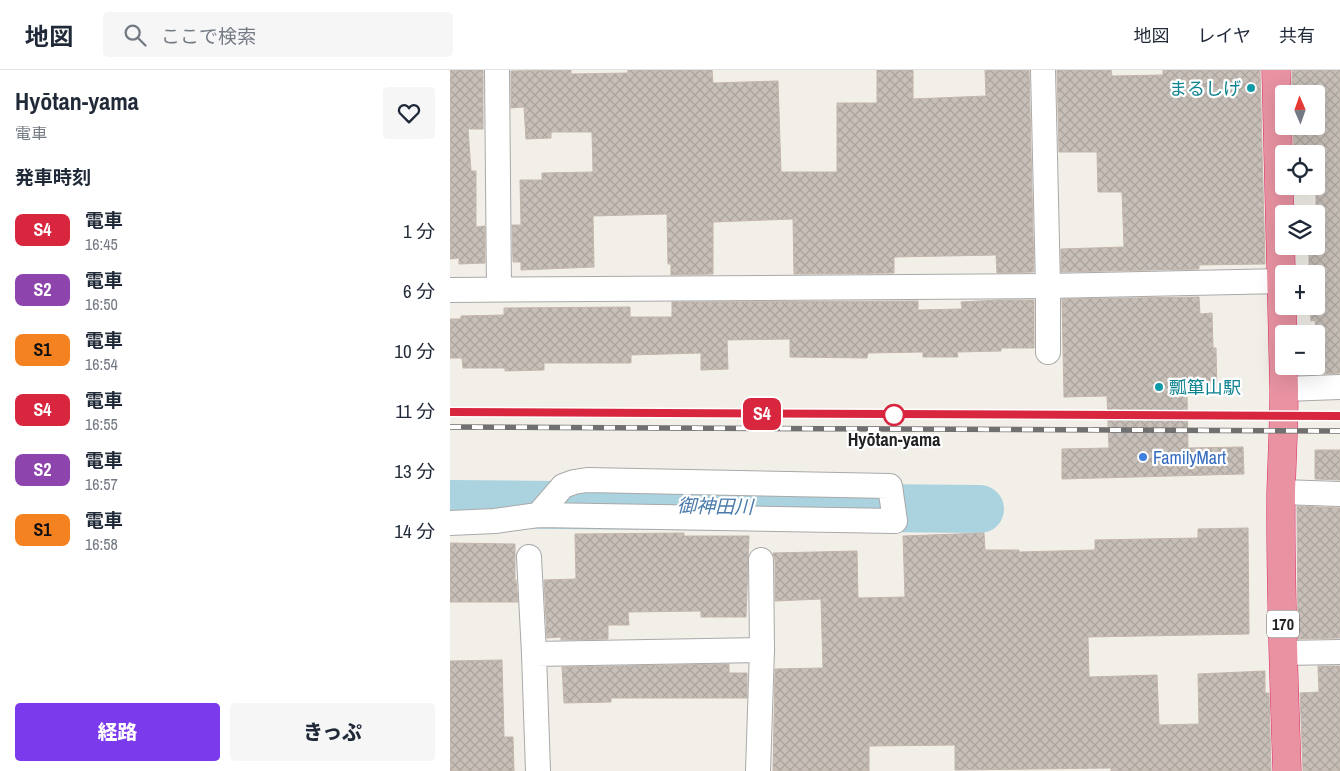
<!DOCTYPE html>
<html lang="ja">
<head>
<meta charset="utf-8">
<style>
  :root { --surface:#fff; --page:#f6f6f7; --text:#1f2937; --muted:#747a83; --line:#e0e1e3; --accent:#7c3aed }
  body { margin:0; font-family:"Archivo Narrow","Noto Sans JP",sans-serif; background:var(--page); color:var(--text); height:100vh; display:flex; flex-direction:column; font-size:19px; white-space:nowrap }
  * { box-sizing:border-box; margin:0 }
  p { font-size:16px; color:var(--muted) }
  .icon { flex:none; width:28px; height:28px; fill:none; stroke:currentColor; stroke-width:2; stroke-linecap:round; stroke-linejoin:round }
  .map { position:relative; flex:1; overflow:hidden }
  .panel { display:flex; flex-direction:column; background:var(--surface); width:450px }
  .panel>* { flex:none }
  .badge { padding:0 10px; border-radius:8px; font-size:18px; line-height:32px }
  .needle { width:32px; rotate:358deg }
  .fabs { position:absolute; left:825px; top:15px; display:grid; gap:10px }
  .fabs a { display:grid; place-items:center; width:50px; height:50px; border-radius:5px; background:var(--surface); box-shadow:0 5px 20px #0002; font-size:25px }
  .map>.badge { position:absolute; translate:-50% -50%; box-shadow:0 0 0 2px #fff }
  h2 { padding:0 15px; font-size:19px; line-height:45px }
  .round { display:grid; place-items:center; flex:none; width:52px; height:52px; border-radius:5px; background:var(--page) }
  .headline { display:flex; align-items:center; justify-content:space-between; height:85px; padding:0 15px }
  h1 { font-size:24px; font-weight:800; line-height:38px }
  .button { display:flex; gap:10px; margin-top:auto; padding:10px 15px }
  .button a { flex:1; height:58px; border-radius:5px; background:var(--accent); color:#fff; font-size:20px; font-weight:800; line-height:58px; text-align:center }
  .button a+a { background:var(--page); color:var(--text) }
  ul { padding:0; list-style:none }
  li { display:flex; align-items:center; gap:15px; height:60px; padding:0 15px }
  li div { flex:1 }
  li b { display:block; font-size:19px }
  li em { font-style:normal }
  li .badge { min-width:55px; font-weight:700; text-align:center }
  header { display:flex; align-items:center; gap:30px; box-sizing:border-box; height:70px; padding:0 25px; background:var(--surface); border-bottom:1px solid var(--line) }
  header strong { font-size:24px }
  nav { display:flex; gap:28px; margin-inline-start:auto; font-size:18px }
  .search { width:350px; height:45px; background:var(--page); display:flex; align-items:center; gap:12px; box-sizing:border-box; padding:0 18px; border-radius:5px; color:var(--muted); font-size:19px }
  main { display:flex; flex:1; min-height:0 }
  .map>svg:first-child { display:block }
</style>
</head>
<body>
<header>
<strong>地図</strong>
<div class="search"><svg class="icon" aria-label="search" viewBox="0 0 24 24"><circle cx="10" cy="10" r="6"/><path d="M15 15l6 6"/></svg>ここで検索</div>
<nav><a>地図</a><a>レイヤ</a><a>共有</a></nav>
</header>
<main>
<section class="panel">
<div class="headline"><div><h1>Hyōtan-yama</h1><p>電車</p></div><a class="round"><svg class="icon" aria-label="heart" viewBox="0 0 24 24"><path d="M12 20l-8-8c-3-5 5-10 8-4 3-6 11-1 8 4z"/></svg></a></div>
<h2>発車時刻</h2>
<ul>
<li><span class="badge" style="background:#d7263d;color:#fff">S4</span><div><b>電車</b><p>16:45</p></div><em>1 分</em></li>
<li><span class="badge" style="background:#8e44ad;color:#fff">S2</span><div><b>電車</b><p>16:50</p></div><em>6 分</em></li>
<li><span class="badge" style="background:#f58220;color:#111">S1</span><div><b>電車</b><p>16:54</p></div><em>10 分</em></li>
<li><span class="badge" style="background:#d7263d;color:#fff">S4</span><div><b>電車</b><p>16:55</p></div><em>11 分</em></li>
<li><span class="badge" style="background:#8e44ad;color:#fff">S2</span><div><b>電車</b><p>16:57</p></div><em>13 分</em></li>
<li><span class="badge" style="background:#f58220;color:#111">S1</span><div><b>電車</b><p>16:58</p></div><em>14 分</em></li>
</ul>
<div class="button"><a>経路</a><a>きっぷ</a></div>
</section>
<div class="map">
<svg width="890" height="701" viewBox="0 0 890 701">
  <defs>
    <pattern id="building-cross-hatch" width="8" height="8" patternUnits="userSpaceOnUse" patternTransform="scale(1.25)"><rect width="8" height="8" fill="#c7bfb8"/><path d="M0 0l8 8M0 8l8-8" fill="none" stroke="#aba49e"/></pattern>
  </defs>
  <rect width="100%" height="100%" fill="#f2efe9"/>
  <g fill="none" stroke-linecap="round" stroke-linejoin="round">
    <!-- river -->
    <polyline stroke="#aad3df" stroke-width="48" points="0,434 530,439"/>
  </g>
  <!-- building -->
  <g fill="url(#building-cross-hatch)" stroke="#c4b6ab">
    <polygon points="0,0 33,0 33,59 18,59 21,101 26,101 26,157 35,156 35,193 9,194 9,188 0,189"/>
    <polygon points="121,0 121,4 178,3 178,0 262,0 263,13 328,11 331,102 387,102 387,33 427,33 427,0 463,0 463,29 536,26 535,0 579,0 584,202 547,203 546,185 444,187 444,203 344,204 343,149 263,152 263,204 221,205 221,194 218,194 217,144 143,146 144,197 71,200 71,192 63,192 62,155 71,155 70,110 92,110 92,103 143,102 142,62 101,62 101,68 76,69 74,37 61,38 61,1"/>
    <polygon points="607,0 661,0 662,6 713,5 713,0 810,0 815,194 749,195 749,199 611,202 611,179 674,177 672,122 648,122 647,82 609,82"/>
    <polygon points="842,0 890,0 890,303 870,304 865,250 861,251 860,236 866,236 866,204 859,204 859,178 866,178 866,84 864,84 864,76 844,77 843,56 866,56 866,24 842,24"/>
    <polygon points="749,227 750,244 762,243 763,278 766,278 767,323 737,324 738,378 793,377 794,404 612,409 612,379 659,378 657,326 614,327 612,229"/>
    <polygon points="548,230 584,230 584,278 551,278 551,281 507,282 508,287 473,287 473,282 418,283 417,288 340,287 340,269 277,270 278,299 251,300 251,283 181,285 181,293 94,293 94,300 55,301 55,298 13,298 12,288 0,288 0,249 11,249 11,246 54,245 54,238 180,237 180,247 222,247 222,232 468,231 468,240 512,239 511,232"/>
    <polygon points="865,380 890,380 890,410 865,409"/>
    <polygon points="847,436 890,438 890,568 848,569"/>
    <polygon points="798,458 799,564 638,567 639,607 707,605 709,655 749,654 748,604 815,601 815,623 819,623 821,701 661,701 661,698 505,700 505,675 419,676 419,701 323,701 325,599 373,598 371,529 325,531 325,490 323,483 407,481 408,528 455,527 453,466 534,463 535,480 569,480 569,482 645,480 645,470 748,468 748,459"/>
    <polygon points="234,463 234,466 299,466 296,547 251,547 251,541 178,542 179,555 158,555 158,569 111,570 111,567 97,568 94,510 126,509 125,464"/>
    <polygon points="0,473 65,474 65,510 66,510 68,532 0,532"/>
    <polygon points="52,590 54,667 63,667 64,701 0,701 0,591"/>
    <polygon points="279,594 279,603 297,603 297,628 161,628 161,632 114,633 112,597"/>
    <polygon points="868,596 890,596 890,701 853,701 850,623 869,622"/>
  </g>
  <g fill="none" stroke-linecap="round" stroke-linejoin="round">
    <defs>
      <g id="street">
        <polyline points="47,0 49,219"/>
        <polyline points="593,0 598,216 598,282"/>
        <polyline points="0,220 598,216 832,211"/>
        <polyline points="834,319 890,317"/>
        <polyline points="831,422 890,424"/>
        <polyline points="0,453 45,451 88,445 445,451 440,416 137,410 124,412 113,416 88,445"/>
        <polyline points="79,487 84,584"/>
        <polyline points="833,583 890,582"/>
        <polyline points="88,701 84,584 312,580"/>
        <polyline points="308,701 312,580 311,490"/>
      </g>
      <path id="highway" d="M826,0l8,319c0,35 -2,69 -3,103 -1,93 3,186 6,279"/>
    </defs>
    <!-- street casing -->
    <use href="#street" stroke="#a9a9a9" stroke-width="26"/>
    <!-- highway casing -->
    <use href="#highway" stroke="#dc2a67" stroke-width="29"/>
    <!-- street -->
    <use href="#street" stroke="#fff" stroke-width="24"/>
    <!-- highway -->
    <use href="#highway" stroke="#e892a2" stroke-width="28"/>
    <defs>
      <g id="rail">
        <polyline points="0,342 890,346"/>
        <polyline points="0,357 890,361"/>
      </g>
    </defs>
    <!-- rail casing -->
    <use href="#rail" stroke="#707070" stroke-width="5.5"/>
    <!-- rail -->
    <use href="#rail" stroke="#fff" stroke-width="4" stroke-dasharray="11" stroke-linecap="butt"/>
  </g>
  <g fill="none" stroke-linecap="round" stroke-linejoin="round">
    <defs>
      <polyline id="line" points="0,342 890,346"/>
    </defs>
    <!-- line casing -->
    <use href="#line" stroke="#fff" stroke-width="11"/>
    <!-- line -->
    <use href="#line" stroke="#d7263d" stroke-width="8"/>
  </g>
  <!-- markers -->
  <g fill="#0f9aa8" stroke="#fff" stroke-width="2">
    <circle cx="801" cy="18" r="5"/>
    <circle cx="709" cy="317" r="5"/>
  </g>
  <circle fill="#fff" stroke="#d7263d" stroke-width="2.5" cx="444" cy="345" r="10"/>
  <circle fill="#3f7fe0" stroke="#fff" stroke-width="2" cx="693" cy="387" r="5"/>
  <g text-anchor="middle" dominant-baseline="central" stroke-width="4.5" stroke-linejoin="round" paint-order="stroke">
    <!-- shield labels -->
    <rect fill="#fff" stroke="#646464" stroke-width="1" x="817" y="540.5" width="32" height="27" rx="4"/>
    <g font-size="16" font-weight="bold" fill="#222">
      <text x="833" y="554">170</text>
    </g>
    <!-- culture labels -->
    <g font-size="18" fill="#0d838f" stroke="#fff" text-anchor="end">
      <text x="791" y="18">まるしげ</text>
      <text x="719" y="317" text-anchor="start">瓢箪山駅</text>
    </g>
    <!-- stop labels -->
    <g font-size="18" font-weight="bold" fill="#222" stroke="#fff">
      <text x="444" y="369">Hyōtan-yama</text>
    </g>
    <!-- shop labels -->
    <g font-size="18" fill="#366cbe" stroke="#fff" text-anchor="start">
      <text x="703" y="387">FamilyMart</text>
    </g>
    <!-- water labels -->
    <g font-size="19" font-style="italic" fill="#4a7aab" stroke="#fff">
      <text transform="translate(265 436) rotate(1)">御神田川</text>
    </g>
  </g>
</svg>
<div class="fabs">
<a><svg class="needle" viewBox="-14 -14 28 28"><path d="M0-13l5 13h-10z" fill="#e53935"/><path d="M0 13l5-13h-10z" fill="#747a83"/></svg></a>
<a><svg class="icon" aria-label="locate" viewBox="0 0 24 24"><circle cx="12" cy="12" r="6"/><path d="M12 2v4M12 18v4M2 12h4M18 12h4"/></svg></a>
<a><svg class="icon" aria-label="layers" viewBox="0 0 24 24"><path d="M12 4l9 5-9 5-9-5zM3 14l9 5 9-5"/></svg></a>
<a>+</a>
<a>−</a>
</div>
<b class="badge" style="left:312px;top:344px;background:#d7263d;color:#fff">S4</b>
</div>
</main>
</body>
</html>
